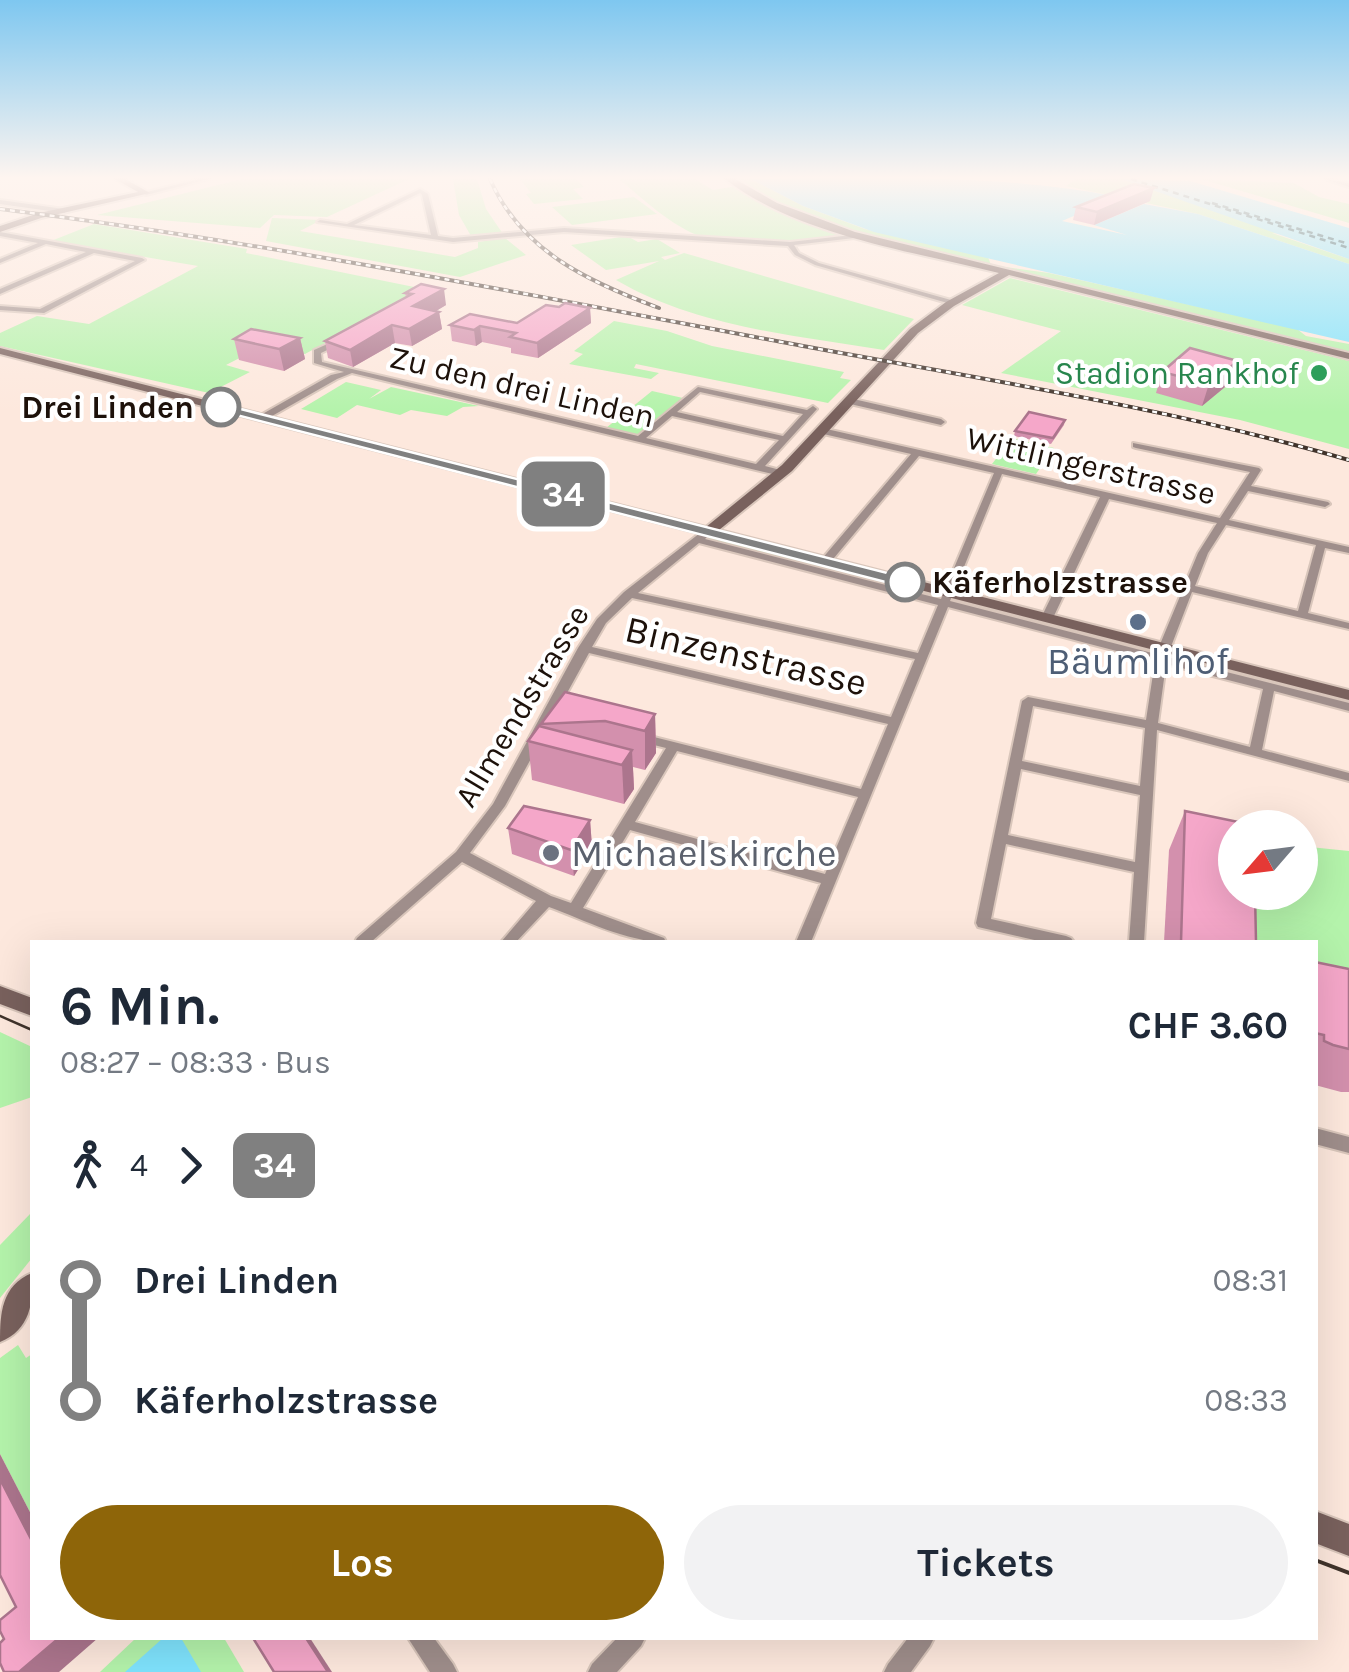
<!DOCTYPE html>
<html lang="de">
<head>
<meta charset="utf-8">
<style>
  :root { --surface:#fff; --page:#f2f2f3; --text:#1f2937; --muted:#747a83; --accent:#8e6509 }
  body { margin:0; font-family:Karla,sans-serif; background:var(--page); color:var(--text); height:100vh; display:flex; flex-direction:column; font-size:38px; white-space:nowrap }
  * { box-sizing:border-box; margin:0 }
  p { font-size:32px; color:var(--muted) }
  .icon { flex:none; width:55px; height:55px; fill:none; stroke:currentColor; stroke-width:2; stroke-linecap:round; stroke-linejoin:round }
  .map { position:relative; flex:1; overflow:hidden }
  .sheet { position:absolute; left:30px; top:940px; width:1288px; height:700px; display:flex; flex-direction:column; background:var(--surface); border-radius:0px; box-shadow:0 10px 40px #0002 }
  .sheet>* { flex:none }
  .badge { padding:0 20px; border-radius:15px; font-size:35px; line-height:65px }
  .needle { width:65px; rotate:242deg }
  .buttons { position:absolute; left:1218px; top:810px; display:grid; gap:20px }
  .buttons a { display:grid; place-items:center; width:100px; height:100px; border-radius:50%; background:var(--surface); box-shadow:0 10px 40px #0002; font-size:50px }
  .map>.badge { position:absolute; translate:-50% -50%; box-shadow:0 0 0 5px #fff }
  .legs { display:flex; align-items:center; gap:15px; height:110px; padding:0 30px; font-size:32px }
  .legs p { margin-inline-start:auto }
  .head { display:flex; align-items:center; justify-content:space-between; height:170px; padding:0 30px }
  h1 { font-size:55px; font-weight:700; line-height:75px }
  .action { display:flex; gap:20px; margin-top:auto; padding:20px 30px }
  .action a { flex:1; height:115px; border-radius:60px; background:var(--accent); color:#fff; font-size:40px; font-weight:700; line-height:115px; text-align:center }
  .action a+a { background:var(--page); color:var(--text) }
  ul { padding:0 30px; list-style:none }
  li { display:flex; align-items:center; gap:35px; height:120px; font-size:38px }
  li i { display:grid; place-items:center; width:15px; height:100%; margin:0 12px; background:currentColor }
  li i::after { content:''; width:25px; height:25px; margin:-12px; border:8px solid; border-radius:50%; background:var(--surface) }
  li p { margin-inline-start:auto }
  li:first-child i { background:linear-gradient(#0000 50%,currentColor 0) }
  li:last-child i { background:linear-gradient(currentColor 50%,#0000 0) }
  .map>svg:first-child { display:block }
</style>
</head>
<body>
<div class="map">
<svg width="1349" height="1672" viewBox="0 0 1349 1672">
  <rect width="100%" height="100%" fill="#fde8dd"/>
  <!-- green -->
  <g fill="#b4f3ab">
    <polygon points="242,179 409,179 327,217 274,215 260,228 97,215"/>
    <polygon points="453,179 477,179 486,209 503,234 471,236 459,215"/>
    <polygon points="520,179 576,179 584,187 573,189 583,199 534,204 526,194 531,193"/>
    <path d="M619,179h76l18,11 24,-4 113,51c-32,3 -120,10 -148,0 -31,-11 -59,-38 -83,-58z"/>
    <path d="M736,179h15l52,27 62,23 123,28 3,8 58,8 248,56 9,7 43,8v9l-447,-109c-12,-5 -32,-8 -50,-14 -41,-12 -79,-29 -116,-51z"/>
    <polygon points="1076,179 1121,179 1282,234 1272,233 1349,259 1349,264 1198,214 1066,186"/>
    <polygon points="1201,179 1294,183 1319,197 1349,204 1349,223"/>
    <polygon points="634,197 657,214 572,225 552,207"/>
    <polygon points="272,218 321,220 300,231 455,257 478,248 478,242 505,238 526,255 460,277 266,241"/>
    <polygon points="94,224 247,249 246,253 424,289 305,354 263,346 226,365 250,372 209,393 0,346 0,333 37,316 89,324 198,266 51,241"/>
    <path d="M627,236l11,6 19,-3 23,14 -19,4 4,3 19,-7 230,66 -30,31c-92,-15 -187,-23 -268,-70l43,-19 -53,9 -35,-25z"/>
    <polygon points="1010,278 1349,361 1349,449 1240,420 1001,373 1061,331 962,305"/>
    <polygon points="614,321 667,331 712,346 844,372 840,378 851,380 828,403 636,364 634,368 659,373 651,379 569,364 583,354 574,351"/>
    <polygon points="346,382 381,390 369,399 391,387 479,406 463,407 447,416 411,410 400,415 357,405 337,418 301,409"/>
    <polygon points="652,391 683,398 638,436 606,428"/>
    <polygon points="1012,438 1054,448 1036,474 992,464"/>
    <polygon points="709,531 1349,695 1349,707 698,540"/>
    <polygon points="1300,846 1349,851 1349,1003 1315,998 1315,942 1246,942 1246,893 1300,892"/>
    <polygon points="0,1032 32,1047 32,1097 0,1108"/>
    <polygon points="32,1212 32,1258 0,1298 0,1245"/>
    <polygon points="18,1345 26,1358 32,1354 32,1516 0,1454 0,1358"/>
    <polygon points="136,1638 224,1638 244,1672 100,1672"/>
  </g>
  <!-- water -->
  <g fill="#7fe3fd">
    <path d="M751,179c123,0 246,-6 367,18l-56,24 65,14 -33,-10 50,-21 54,10 151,50v78l-475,-110 -71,-26z"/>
    <polygon points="1121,179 1190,181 1349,228 1349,259"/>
    <polygon points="163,1638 181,1638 201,1672 125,1672"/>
  </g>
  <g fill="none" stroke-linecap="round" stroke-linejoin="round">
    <!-- ferry -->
    <g stroke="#024351" stroke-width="2.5" stroke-dasharray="6 5" stroke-linecap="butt">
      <polyline points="1131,179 1349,248"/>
      <polyline points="1212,203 1349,244"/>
    </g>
    <defs>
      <g id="street">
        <polygon points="199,179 209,179 146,195 143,193"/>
        <polygon points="1326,179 1349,183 1349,187 1327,180"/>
        <path d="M420,189l8,5 10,42 15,2 111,-10 226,14 71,-8 2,3 -69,8 5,8 20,10 139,39 -7,2 -136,-39 -20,-10 -7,-9 -224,-14 -111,10 -136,-20 3,-2 27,4zM420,193l2,2 9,40 -77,-10z"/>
        <polygon points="0,200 64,209 67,211 64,213 0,204"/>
        <polygon points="0,232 142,258 145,260 44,313 0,310 0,306 40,309 135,261 94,253 0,294 0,289 86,252 46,244 0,263 0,259 38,243 0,236"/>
        <path d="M341,338l4,2 -1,2 -23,11 1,9 316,74 60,-49 109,23 6,-4 4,3 -52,57 19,5 2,2 -5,3 -429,-103 -15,6 -72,41h-6v-4l72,-41 13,-3 -30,-9v-13zM700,392l103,22 -20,22 -106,-24zM672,416l107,24 -23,24 -110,-26z"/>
        <polygon points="849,398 941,419 945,422 941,425 846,403 845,401"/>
        <path d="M822,428l398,90 30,-46 -114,-24 -3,-1v-4l126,25 2,2 -10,16 77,16 2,2 -5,3 -77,-16 -19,29 120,27v6l-24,-5 -17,65 41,10v6l-157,-37 -25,65 182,46v8l-75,-20 -12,59 87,23v8l-192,-51 -13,212h-15l5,-70 -128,-28 -15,75 75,17 5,2 3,4h-31l-65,-15 -2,-4 46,-222 6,-4 118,23 9,-59 -207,-54 -137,335h-15l25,-59 -191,-53 -47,78 81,30 2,4c-40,0 -81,-22 -117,-35l-33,35h-15l35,-41 -74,-39 -91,80h-16l2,-4 99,-86 37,-48 85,-156 19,-29 27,-27 76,-59h8l1,2 -4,4 236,60 53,-126 -75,-17 -90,108h-8v-4l90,-106 -92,-21 -1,-2zM1002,474l98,23 -59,121 6,3 6,-3 56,-119 108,24 -19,30 -42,101 -206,-53zM1226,525l90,20 -18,66 -103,-25 13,-33zM699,543l239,62 -20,48 -280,-60zM632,598l283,61 -24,58 -299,-70 14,-24zM589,653l299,71 -27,65 -223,-56 -4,1 -2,3 2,3 32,8 -95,155 -20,-7 -81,-43 35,-47zM1166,664l97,25 -13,58 -92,-24zM1033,706l112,22 -5,58 -118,-25zM677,751l181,46 -33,77 -190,-52zM1021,769l119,26 -5,67 -127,-27z"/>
        <polygon points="1315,1128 1349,1137 1349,1153 1315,1144"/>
        <polygon points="408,1638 434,1638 453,1664 457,1672 430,1672"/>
        <polygon points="617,1638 645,1638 641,1646 617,1672 588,1672 592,1664"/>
        <polygon points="908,1638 934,1638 930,1646 911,1672 884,1672 888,1664"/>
      </g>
      <g id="secondary">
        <polygon points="115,179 125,179 150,193 41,218 0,232 0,226 39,213 138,192"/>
        <path d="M725,179h10l42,24 78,29 494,121v6l-340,-84 -55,31 -36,27 -126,138 -73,59 630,160v10l-1349,-346v-6l706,179 76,-62 128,-136 36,-27 53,-29c-88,-22 -202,-38 -274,-94z"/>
        <polygon points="0,986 32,998 32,1016 0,1004"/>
        <path d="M32,1273c2,29 -2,57 -32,69 0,-28 1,-56 32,-69z"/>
        <polygon points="1315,1511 1349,1524 1349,1556 1315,1543"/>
      </g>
    </defs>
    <!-- street casing -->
    <use href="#street" stroke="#d9c6bb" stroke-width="4"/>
    <!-- secondary casing -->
    <use href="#secondary" stroke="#d9c6bb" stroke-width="4"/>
    <!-- street -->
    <use href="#street" fill="#9f8e8b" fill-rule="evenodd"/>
    <!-- secondary -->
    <use href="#secondary" fill="#79615d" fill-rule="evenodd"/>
    <!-- tram-far1 -->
    <polyline stroke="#40332b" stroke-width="2.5" points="0,1016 32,1030"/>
    <!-- tram -->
    <polyline stroke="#40332b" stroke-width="4" points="1315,1560 1349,1573"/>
    <defs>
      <g id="rail">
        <path d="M490,179c31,72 99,103 169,129"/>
        <path d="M0,209c270,34 536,87 803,137 183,34 367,62 546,114"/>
      </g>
    </defs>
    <!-- rail casing -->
    <use href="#rail" stroke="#40332b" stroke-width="4"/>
    <!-- rail -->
    <use href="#rail" stroke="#fff" stroke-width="2.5" stroke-dasharray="5" stroke-linecap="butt"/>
  </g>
  <!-- wall -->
  <g fill="#d390ad">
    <polygon points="1154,188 1150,201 1094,225 1073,220 1076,207"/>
    <polygon points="405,293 446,305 436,311 439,312 442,329 412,346 395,343 353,367 328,358 325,341 406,298"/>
    <polygon points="559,307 590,308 591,323 538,358 511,353 511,348 482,342 476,346 452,341 450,325 517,323"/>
    <polygon points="300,338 305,359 284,371 239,360 234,339"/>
    <polygon points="1238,361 1231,382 1202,406 1156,393 1162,372"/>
    <polygon points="1065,420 1064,425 1051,444 1014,436 1015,431"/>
    <polygon points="655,714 656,753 645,770 633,767 634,789 624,804 532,780 528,741 541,727 541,724"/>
    <polygon points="1185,811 1256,942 1164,942 1169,850"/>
    <polygon points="590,820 592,847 574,876 512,854 508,828"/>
    <polygon points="1315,962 1349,969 1349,1092 1341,1092 1315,1085"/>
  </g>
  <!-- shaded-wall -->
  <g fill="#ac758d">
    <polygon points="1154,188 1150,201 1094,225 1097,212"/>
    <polygon points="444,289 446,305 416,323 413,306"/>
    <polygon points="590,308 591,323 538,358 537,343"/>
    <polygon points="439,312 442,329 412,346 409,329"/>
    <polygon points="392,325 395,343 353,367 350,350"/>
    <polygon points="480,326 482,342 476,346 474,330"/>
    <polygon points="300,338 305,359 284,371 279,349"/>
    <polygon points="1238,361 1231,382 1202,406 1209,384"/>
    <polygon points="655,714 656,753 645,770 645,731"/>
    <polygon points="632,750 634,789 624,804 622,765"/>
    <polygon points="590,820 592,847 574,876 571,850"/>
    <polygon points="0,1454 32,1516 32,1541 0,1479"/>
    <polygon points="59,1638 98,1638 59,1672 19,1672"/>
    <polygon points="306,1638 310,1638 332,1672 328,1672"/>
  </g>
  <!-- building -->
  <g fill="#f5a7c9" stroke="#ac758d" stroke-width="2.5">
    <polygon points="1134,184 1154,188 1097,212 1076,207"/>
    <polygon points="421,284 444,289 413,306 439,312 409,329 392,325 350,350 325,341 412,294 405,293"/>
    <polygon points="565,303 590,308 537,343 510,337 516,333 480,326 474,330 450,325 470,314 517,323 546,305 559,307"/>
    <polygon points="251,329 300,338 279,349 234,339"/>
    <polygon points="1190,348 1238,361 1209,384 1162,372"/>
    <polygon points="1029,412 1065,420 1053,438 1015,431"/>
    <polygon points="565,692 655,714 645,731 605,721 541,724"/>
    <polygon points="539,726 632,750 622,765 528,741"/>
    <polygon points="524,806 590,820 571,850 508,828"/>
    <polygon points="1185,811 1253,825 1253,828 1235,828 1235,892 1255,892 1256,942 1181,942"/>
    <polygon points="1315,962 1349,969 1349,1049 1333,1045 1324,1041 1324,1035 1315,1033"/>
    <polygon points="0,1479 32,1541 32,1638 59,1638 19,1672 4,1672 0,1663 0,1643 4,1639 0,1631 0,1620 16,1607 0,1575"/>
    <polygon points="253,1638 306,1638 328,1672 274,1672"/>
  </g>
  <!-- sky -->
  <linearGradient id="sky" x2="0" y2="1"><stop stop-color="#7ec7f0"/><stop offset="0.43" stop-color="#fef5f0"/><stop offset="1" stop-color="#fef5f0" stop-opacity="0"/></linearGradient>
  <rect width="1349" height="413" fill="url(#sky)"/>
  <!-- line-1 -->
  <polygon fill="#808080" stroke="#fff" stroke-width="2.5" points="221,404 911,579 913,582 905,587 217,410"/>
  <!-- markers -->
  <circle fill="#2e9e5b" stroke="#fff" stroke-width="4" cx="1319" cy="373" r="10"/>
  <g fill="#fff" stroke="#808080" stroke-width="5">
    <circle cx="221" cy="407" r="18"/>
    <circle cx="905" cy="582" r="18"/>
  </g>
  <circle fill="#5c6f8a" stroke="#fff" stroke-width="4" cx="1138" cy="622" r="10"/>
  <circle fill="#6b7280" stroke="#fff" stroke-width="4" cx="551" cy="853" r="10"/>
  <g text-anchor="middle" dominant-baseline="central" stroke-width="8" stroke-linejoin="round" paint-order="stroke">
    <!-- far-leisure labels -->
    <g font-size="32" fill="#27864d" stroke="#fff" text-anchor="end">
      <text x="1299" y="373">Stadion Rankhof</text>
    </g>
    <!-- far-street labels -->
    <g font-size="32" fill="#1d110a" stroke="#fff">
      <text transform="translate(522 387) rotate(13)">Zu den drei Linden</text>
      <text transform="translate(1091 466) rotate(13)">Wittlingerstrasse</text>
      <text transform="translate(522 706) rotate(-59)">Allmendstrasse</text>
    </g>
    <!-- far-stop labels -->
    <g font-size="32" font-weight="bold" fill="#1d110a" stroke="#fff" text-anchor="end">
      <text x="194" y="407">Drei Linden</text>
      <text x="932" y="582" text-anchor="start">Käferholzstrasse</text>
    </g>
    <!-- street labels -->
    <g font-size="38" fill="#1d110a" stroke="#fff">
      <text transform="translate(746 656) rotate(13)">Binzenstrasse</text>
    </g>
    <!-- service labels -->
    <g font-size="38" fill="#4e5e75" stroke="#fff">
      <text x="1138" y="661">Bäumlihof</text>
    </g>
    <!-- worship labels -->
    <g font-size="38" fill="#5b616d" stroke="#fff" text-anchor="start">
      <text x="571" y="853">Michaelskirche</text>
    </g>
  </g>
</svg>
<div class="buttons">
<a><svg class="needle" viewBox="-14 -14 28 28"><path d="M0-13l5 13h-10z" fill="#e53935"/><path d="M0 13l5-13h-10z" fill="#747a83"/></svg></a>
</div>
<b class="badge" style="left:563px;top:494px;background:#808080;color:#fff">34</b>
<section class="sheet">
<div class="head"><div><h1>6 Min.</h1><p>08:27 – 08:33 · Bus</p></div><b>CHF 3.60</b></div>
<div class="legs"><svg class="icon" aria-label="walk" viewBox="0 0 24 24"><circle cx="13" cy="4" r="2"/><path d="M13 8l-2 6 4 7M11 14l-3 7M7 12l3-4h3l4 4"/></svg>4<svg class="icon" aria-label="forward" viewBox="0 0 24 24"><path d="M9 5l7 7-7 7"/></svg><b class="badge" style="background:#808080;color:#fff">34</b></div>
<ul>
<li><i style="color:#808080"></i><b>Drei Linden</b><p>08:31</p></li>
<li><i style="color:#808080"></i><b>Käferholzstrasse</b><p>08:33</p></li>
</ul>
<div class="action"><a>Los</a><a>Tickets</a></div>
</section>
</div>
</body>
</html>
